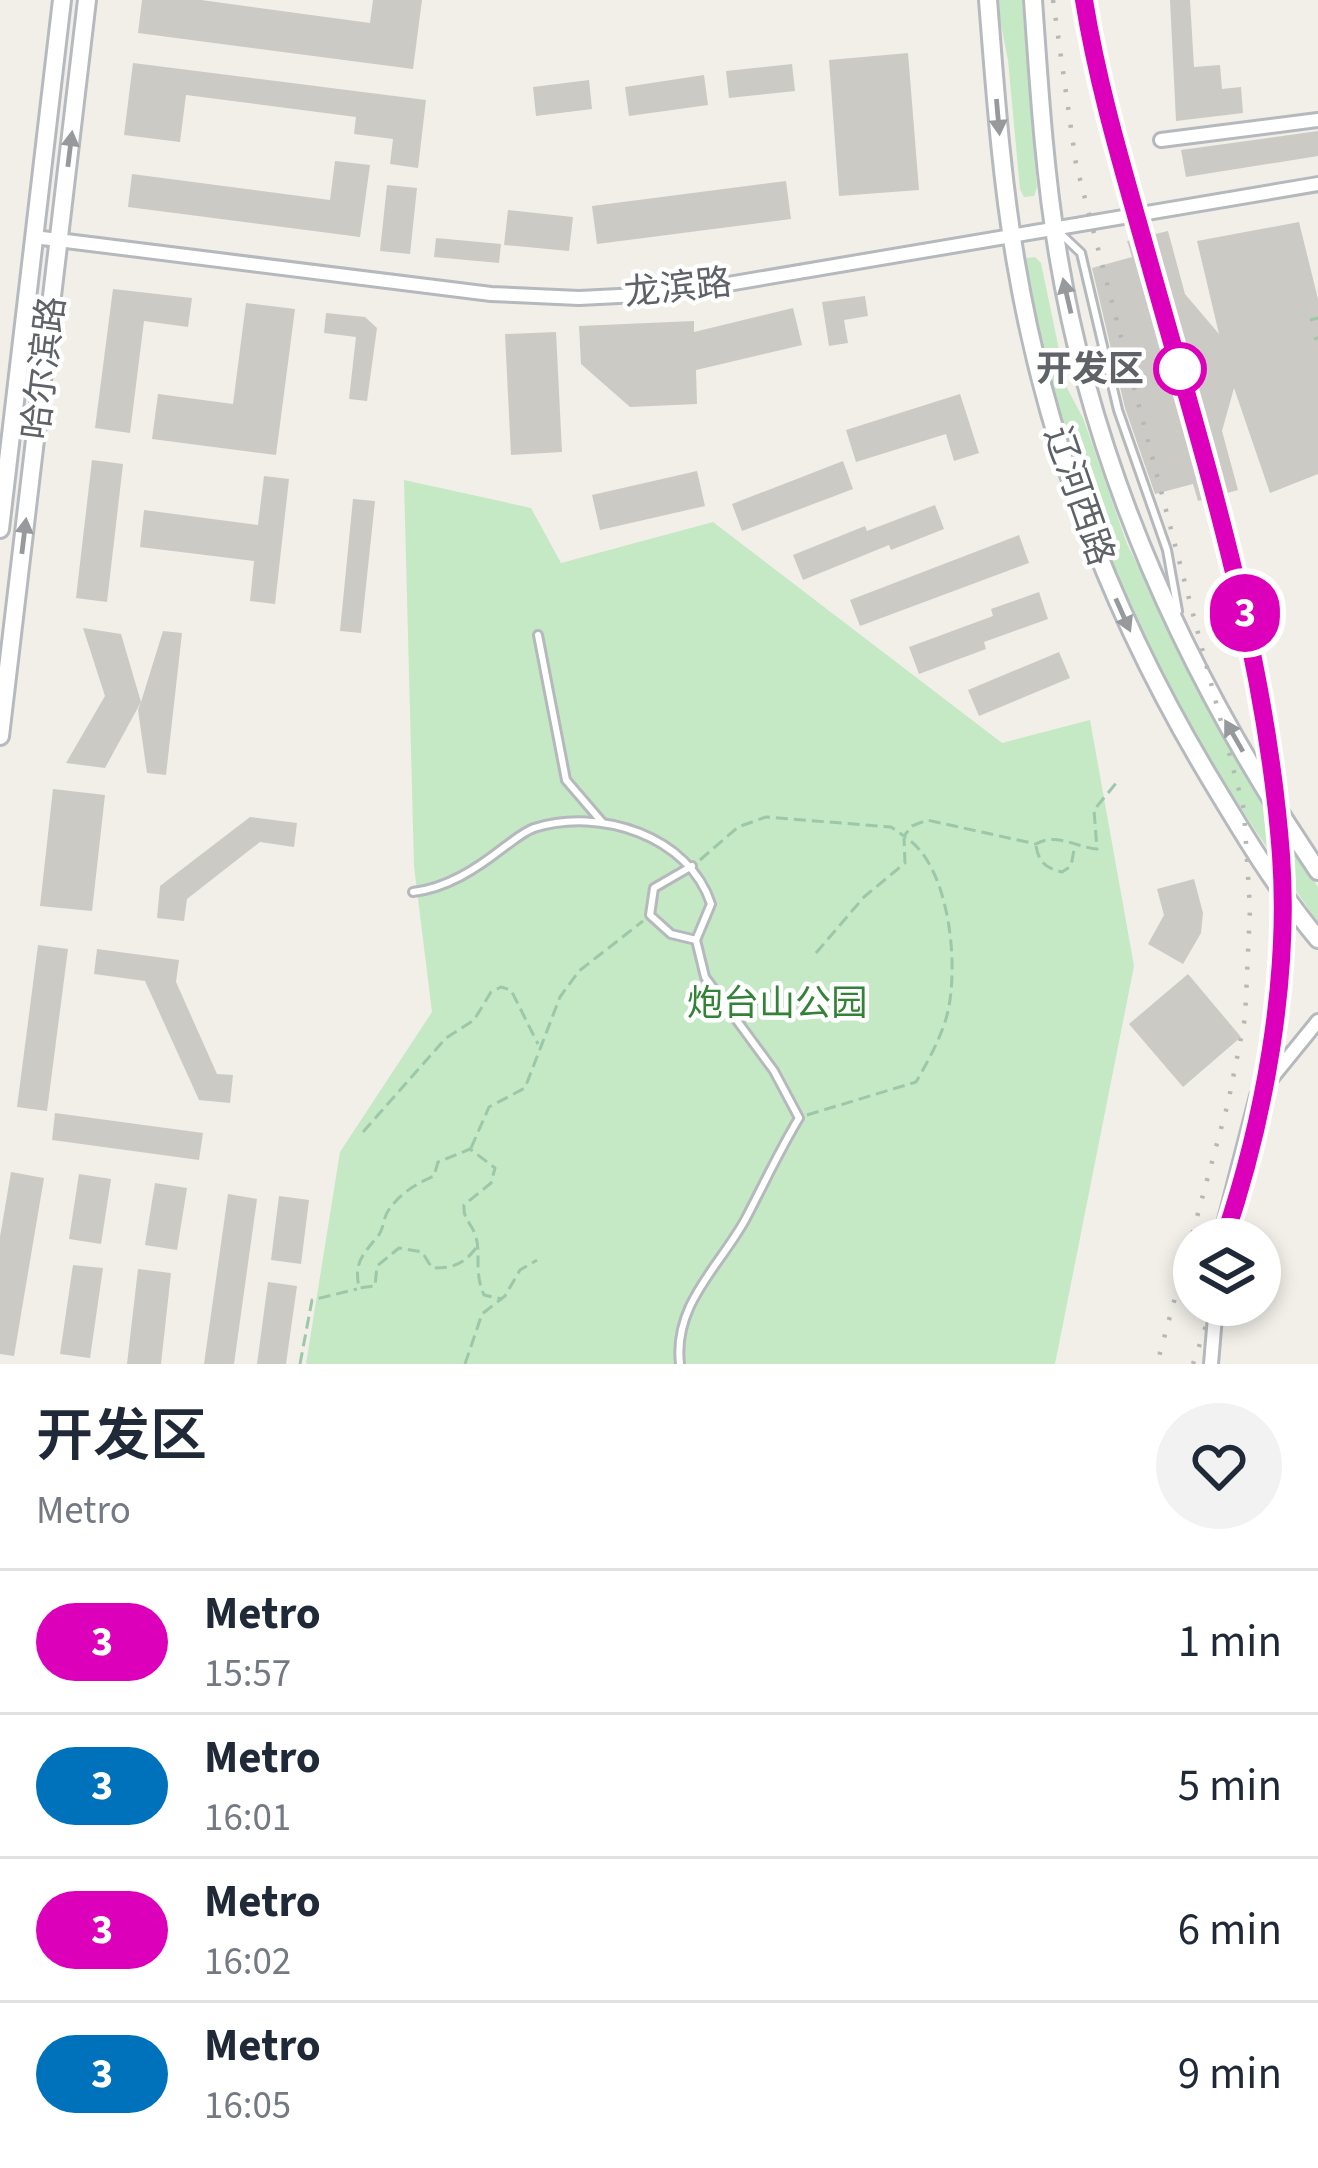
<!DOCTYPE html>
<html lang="en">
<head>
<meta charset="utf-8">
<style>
  :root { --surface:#fff; --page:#f2f2f3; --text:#1f2937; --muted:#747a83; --line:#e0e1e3 }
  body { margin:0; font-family:"Source Sans 3","Noto Sans SC",sans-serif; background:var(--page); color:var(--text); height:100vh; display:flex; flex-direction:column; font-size:45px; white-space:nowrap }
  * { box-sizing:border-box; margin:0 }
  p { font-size:39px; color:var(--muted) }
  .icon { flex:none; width:66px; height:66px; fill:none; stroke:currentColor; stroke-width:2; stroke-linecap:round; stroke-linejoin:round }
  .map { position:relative; height:1364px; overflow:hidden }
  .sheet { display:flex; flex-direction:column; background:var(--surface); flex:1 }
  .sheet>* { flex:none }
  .badge { padding:0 24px; border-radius:39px; font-size:42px; line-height:78px }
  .controls { position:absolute; left:1173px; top:1218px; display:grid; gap:24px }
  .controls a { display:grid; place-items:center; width:108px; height:108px; border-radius:50%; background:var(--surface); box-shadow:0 6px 18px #0003; font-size:60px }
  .map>.badge { position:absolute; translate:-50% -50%; box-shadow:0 0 0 6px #fff }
  .round { display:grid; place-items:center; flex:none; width:126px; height:126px; border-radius:63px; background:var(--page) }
  .overview { display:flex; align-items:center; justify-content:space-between; height:204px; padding:0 36px }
  h1 { font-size:57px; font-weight:600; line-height:90px }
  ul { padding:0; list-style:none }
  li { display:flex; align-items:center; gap:36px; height:144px; padding:0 36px; border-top:3px solid var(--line) }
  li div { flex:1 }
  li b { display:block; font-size:45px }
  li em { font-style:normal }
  li .badge { min-width:132px; font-weight:700; text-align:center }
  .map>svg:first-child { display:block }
</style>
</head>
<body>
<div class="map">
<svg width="1318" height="1364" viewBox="0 0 1318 1364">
  <rect width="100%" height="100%" fill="#f1efe8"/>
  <!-- green -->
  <g fill="#c5e8c5">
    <polygon points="996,0 1022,0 1037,187 1034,196 1024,197 1020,189 1008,60"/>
    <path d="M1035,257l6,6 26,125 16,30 44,126 91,181 100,162v36c-52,-77 -107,-156 -152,-238 -72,-131 -112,-277 -143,-422l4,-5z"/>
    <polygon points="404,480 531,508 561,563 713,522 1002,743 1090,720 1134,966 1055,1364 306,1364 340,1152 432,1012 414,866"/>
  </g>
  <!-- building -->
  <g fill="#cccac5">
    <polygon points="142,0 201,0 370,23 373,0 422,0 413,69 138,33"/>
    <polygon points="1170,0 1190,0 1194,67 1220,65 1222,89 1241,87 1243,113 1176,121"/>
    <polygon points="908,53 919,190 839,196 829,60"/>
    <polygon points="133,63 426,100 418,168 390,164 393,139 354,134 356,117 186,95 180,142 124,135"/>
    <polygon points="792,64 795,91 729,98 726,71"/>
    <polygon points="704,75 708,105 629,116 625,87"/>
    <polygon points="589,80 592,109 536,116 533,87"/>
    <polygon points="1318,131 1318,156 1186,177 1181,150"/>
    <polygon points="335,161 370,165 360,237 128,207 132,174 330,200"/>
    <polygon points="786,181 791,219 597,244 592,206"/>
    <polygon points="387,185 417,188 410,254 380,251"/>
    <polygon points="508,210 573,217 569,251 504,245"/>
    <polygon points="1299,222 1318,299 1318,474 1270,493 1234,388 1222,431 1238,490 1198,501 1193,484 1155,494 1125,408 1092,268 1132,257 1127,241 1168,231 1185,294 1219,334 1197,241"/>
    <polygon points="436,238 501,244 499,263 434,257"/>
    <polygon points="113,289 192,298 188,327 144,321 130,433 95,428"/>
    <polygon points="865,296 868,316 844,320 848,343 829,346 822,302"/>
    <polygon points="246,303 295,309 276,455 152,439 158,394 233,404"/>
    <polygon points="793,308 802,345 696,370 697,404 630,407 581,364 579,326 694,321 694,332"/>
    <polygon points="326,313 365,317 377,328 367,401 349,399 356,337 324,333"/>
    <polygon points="556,332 562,452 511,455 505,334"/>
    <polygon points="960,394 979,453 954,461 946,434 856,462 846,430"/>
    <polygon points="92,460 123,464 107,602 76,598"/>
    <polygon points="843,461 853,489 742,531 732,504"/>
    <polygon points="697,471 705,506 600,530 592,495"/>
    <polygon points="264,476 289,479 275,604 250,601 254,561 140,547 144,510 258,525"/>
    <polygon points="353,499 375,501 361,633 340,631"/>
    <polygon points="935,505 944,529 891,550 889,545 803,580 793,555 865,526 867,531"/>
    <polygon points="1019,535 1029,563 860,626 850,600"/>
    <polygon points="1039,592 1048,619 984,642 986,649 919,674 909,647 993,616 991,609"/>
    <polygon points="83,628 121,634 141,702 163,631 182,633 166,775 147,773 138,710 141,702 105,768 66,763 105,696"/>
    <polygon points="1059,652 1070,678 979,716 968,690"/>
    <polygon points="53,789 105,795 92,911 40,906"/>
    <polygon points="250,817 297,823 294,847 260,842 187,899 184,921 157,918 160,886"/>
    <polygon points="1194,879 1203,913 1201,933 1183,964 1148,944 1164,915 1157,889"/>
    <polygon points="38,945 68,949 47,1111 17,1107"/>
    <polygon points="97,949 179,960 176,982 217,1074 233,1075 230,1103 199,1100 145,981 94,974"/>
    <polygon points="1188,974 1241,1037 1183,1087 1129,1024"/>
    <polygon points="55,1113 203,1133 199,1160 52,1140"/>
    <polygon points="11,1172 44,1178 14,1356 0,1354 0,1237"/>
    <polygon points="79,1174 111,1179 101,1244 69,1239"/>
    <polygon points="155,1183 187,1188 177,1250 145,1245"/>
    <polygon points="228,1194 257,1199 234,1364 204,1364"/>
    <polygon points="279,1196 309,1200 301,1264 271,1260"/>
    <polygon points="73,1265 103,1268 90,1358 60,1354"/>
    <polygon points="138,1269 171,1273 161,1364 127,1364"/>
    <polygon points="268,1282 297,1286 286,1364 257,1364"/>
  </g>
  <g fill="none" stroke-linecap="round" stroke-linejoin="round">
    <defs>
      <g id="lane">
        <polyline points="1060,233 1081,253 1118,410 1167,550 1178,611"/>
        <polyline points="538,635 566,780 602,822"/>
        <polyline points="692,866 654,888 650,915 671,934 696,940"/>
        <path d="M413,892c34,-4 63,-23 90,-44 10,-7 20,-16 31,-20 66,-21 155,8 177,76l-15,36 9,37 69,94 25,47c-20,33 -36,68 -54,102 -26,47 -72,85 -65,144"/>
      </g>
      <g id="street">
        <polyline points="1161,140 1318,120"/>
        <polyline points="34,237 491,294 579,298 659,294 728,284 1318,184"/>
        <polyline points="1220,1239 1257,1096 1318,1021"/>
        <polyline points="1211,1364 1216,1305"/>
      </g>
      <g id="secondary">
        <path d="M988,0c7,88 13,176 28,263 31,184 99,358 195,517 33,55 66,110 107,159"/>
        <path d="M1033,0c6,85 11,170 25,254 37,225 133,430 260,617"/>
        <polyline points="0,529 62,0"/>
        <polyline points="0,736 87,0"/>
      </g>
    </defs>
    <!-- lane casing -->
    <use href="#lane" stroke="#b5b8bc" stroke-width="12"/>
    <!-- street casing -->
    <use href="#street" stroke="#b5b8bc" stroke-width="18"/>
    <!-- secondary casing -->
    <use href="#secondary" stroke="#b6babf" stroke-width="22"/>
    <!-- path -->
    <g stroke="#9cc7a9" stroke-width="3" stroke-dasharray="12 6" stroke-linecap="butt">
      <polyline points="1310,320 1318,318"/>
      <polyline points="1314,339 1318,338"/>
      <path d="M1036,846c3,17 10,22 26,26l9,-6 3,-16"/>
      <path d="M700,860l38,-33 28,-10 125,10 13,9 8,-10 15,-6 109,24c20,-12 39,3 61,5l-3,-39 23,-28"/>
      <polyline points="816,953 864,897 905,863 904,838"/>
      <polyline points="743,1016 778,985"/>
      <path d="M807,1115l109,-33c11,-19 22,-39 29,-60 16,-48 6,-157 -40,-185"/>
      <polyline points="363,1132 446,1038 474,1020 491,992 501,987 511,990 538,1044"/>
      <polyline points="471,1148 489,1107 525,1088 560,997 579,971 643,921"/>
      <path d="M476,1248c-13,17 -23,20 -44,20l-10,-16 -23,-4 -22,18 -2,20 -16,2c-5,-26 3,-32 18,-51 7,-7 6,-19 11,-26 12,-18 28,-27 46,-35l4,-14 32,-13 25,19 -4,15 -27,22c-1,15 6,16 11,29 7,19 -2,36 9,61l18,4"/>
      <polyline points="300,1364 312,1300 357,1289"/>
      <polyline points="465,1364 482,1314 505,1296 520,1270 537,1260"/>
    </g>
    <!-- lane -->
    <use href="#lane" stroke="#fff" stroke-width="6"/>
    <!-- street -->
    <use href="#street" stroke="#fff" stroke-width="12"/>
    <!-- secondary -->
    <use href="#secondary" stroke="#fff" stroke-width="16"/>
    <!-- rail -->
    <g stroke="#b6b7b8" stroke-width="4.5" stroke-dasharray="3 15" stroke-linecap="butt">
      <polyline points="1053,0 1076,164 1244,810 1250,909 1245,1018 1228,1103 1157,1364"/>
      <path d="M1084,0c16,96 45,188 71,281 53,189 112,377 126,574 9,128 -17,263 -56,384"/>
      <polyline points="1193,1364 1213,1305"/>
    </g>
  </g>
  <!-- one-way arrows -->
  <defs><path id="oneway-solid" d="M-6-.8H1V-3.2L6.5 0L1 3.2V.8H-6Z" transform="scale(3)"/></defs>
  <g fill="#979a9d">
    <use href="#oneway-solid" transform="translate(998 117) rotate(85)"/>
    <use href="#oneway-solid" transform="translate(70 149) rotate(-83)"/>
    <use href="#oneway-solid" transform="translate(1067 296) rotate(-103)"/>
    <use href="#oneway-solid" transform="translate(24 536) rotate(-83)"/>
    <use href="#oneway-solid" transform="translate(1123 615) rotate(66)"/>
    <use href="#oneway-solid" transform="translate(1234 736) rotate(-120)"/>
  </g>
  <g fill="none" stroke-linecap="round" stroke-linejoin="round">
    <defs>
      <path id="line" d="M1084,0c15,93 43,182 68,272 54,192 114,383 129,583 9,126 -17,266 -57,384"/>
    </defs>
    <!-- line casing -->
    <use href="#line" stroke="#fff" stroke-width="27"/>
    <!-- line -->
    <use href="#line" stroke="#d0b" stroke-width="18"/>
  </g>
  <!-- markers -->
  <circle fill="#fff" stroke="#d0b" stroke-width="6" cx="1180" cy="369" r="24"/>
  <g text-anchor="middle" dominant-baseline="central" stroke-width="9" stroke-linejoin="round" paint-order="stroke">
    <!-- street labels -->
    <g font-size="36" fill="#5f6368" stroke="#fff">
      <text transform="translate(678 288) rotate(-6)">龙滨路</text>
      <text transform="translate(44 368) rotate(-83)">哈尔滨路</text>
      <text transform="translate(1079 496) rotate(71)">辽河西路</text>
    </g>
    <!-- stop labels -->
    <g font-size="36" font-weight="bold" fill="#5f6368" stroke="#fff" text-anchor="end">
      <text x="1144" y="369">开发区</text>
    </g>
    <!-- park labels -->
    <g font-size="36" fill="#348238" stroke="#fff">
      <text x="777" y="1003">炮台山公园</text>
    </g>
  </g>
</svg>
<div class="controls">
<a><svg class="icon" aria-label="layers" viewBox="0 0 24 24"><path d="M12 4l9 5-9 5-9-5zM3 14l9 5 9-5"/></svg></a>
</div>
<b class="badge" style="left:1245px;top:613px;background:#d0b;color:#fff">3</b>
</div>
<section class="sheet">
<div class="overview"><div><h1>开发区</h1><p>Metro</p></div><a class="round"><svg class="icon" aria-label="heart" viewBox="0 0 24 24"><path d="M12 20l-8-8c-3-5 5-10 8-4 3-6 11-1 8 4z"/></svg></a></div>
<ul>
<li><span class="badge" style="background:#d0b;color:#fff">3</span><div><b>Metro</b><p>15:57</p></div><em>1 min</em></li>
<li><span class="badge" style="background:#0072bc;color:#fff">3</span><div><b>Metro</b><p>16:01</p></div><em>5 min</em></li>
<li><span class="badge" style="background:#d0b;color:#fff">3</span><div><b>Metro</b><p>16:02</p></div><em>6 min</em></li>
<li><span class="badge" style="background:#0072bc;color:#fff">3</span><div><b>Metro</b><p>16:05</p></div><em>9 min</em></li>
</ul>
</section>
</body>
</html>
